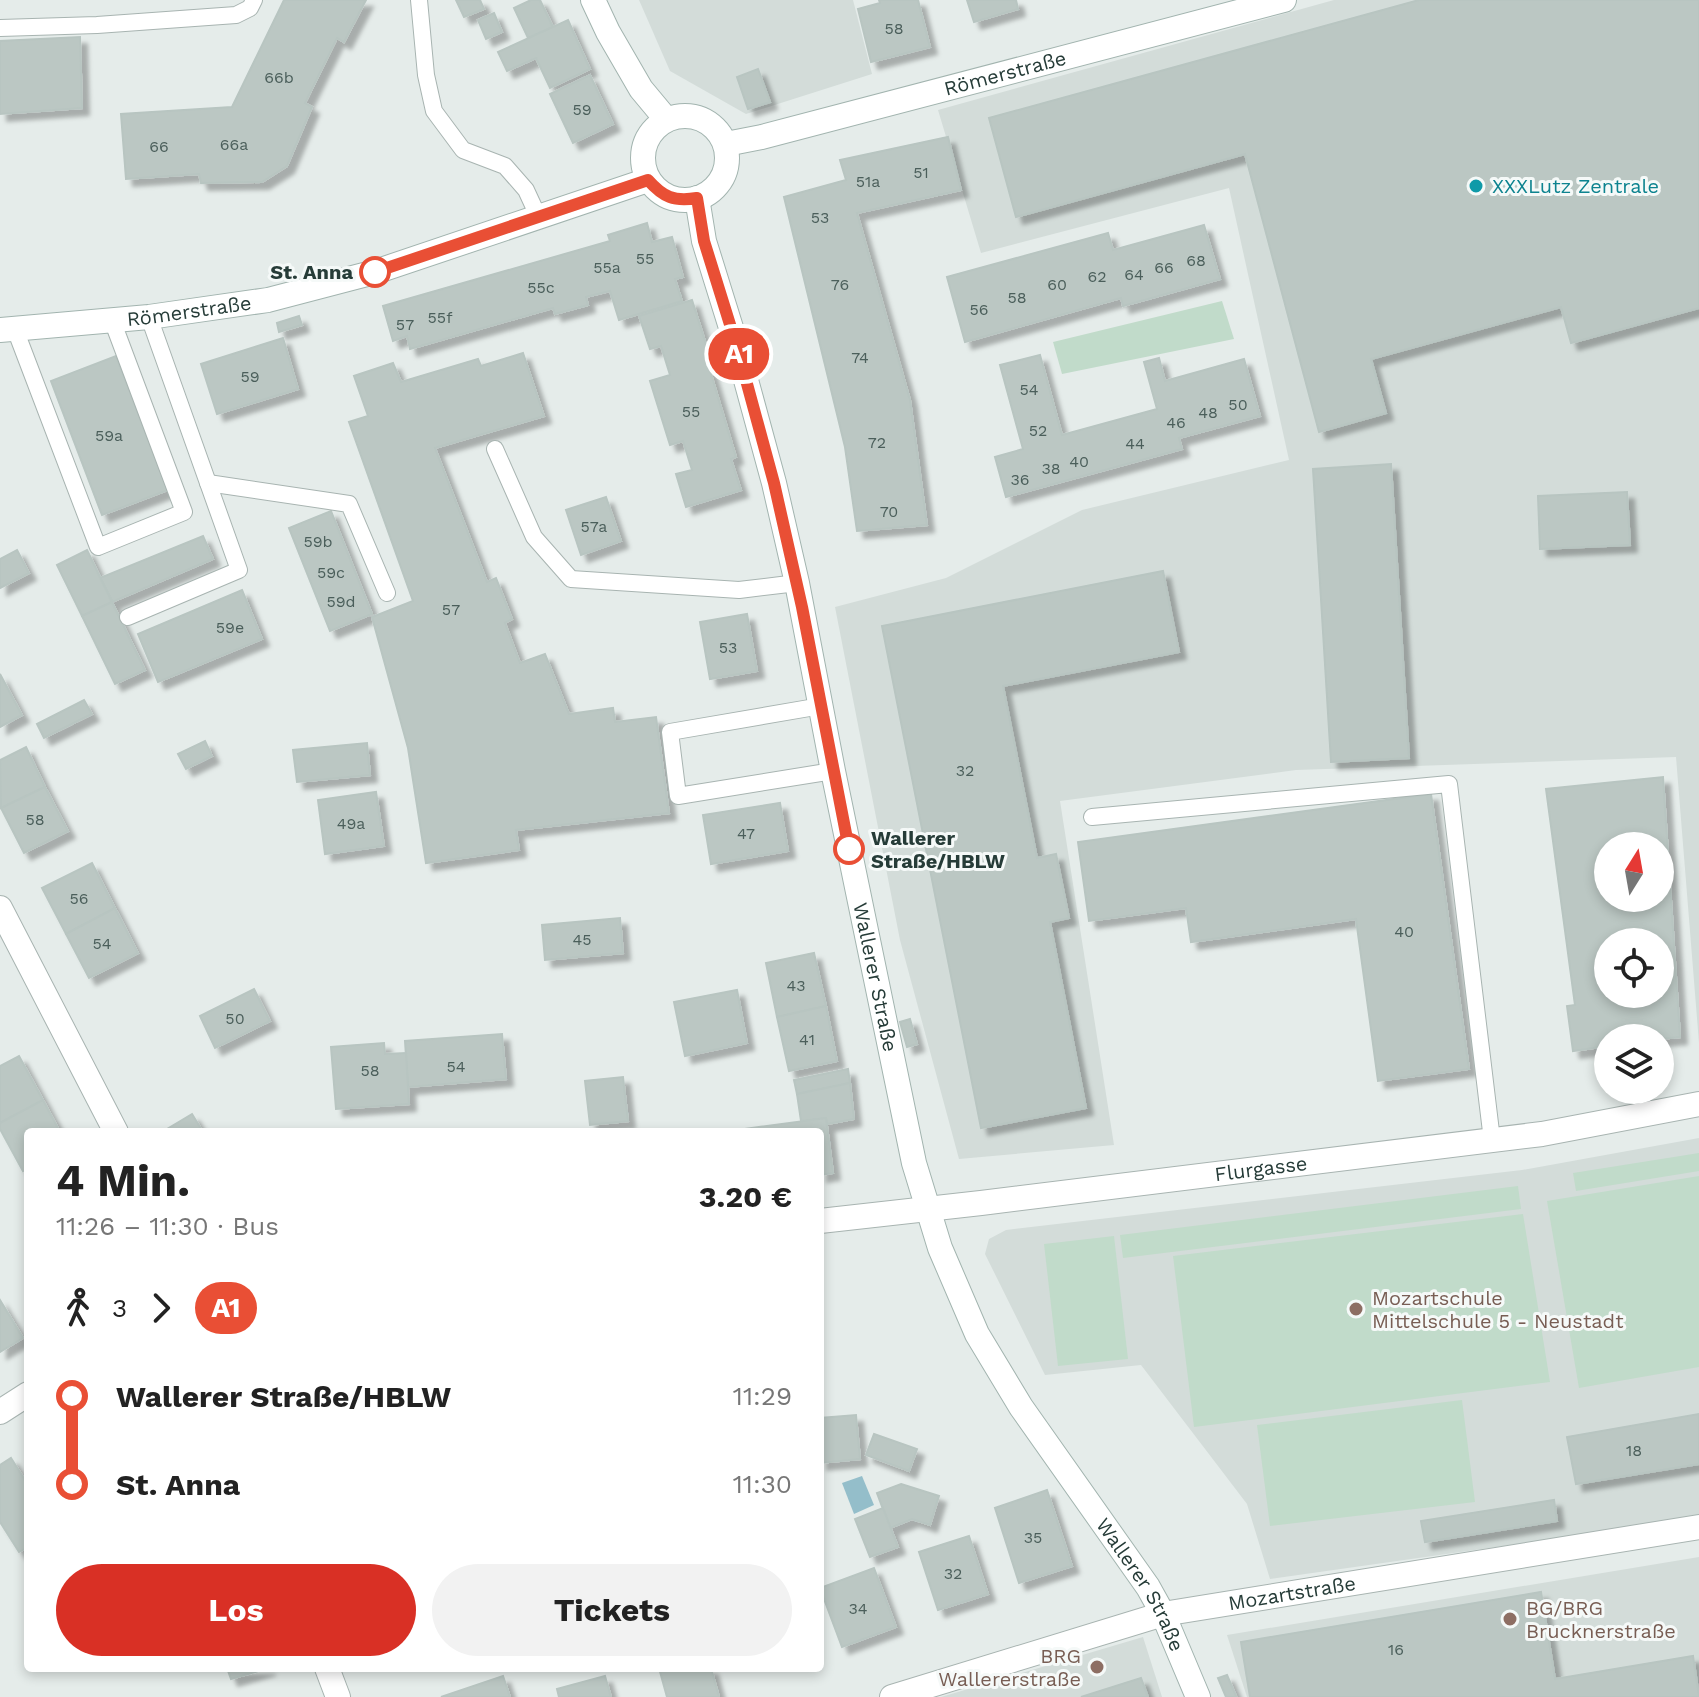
<!DOCTYPE html>
<html lang="de">
<head>
<meta charset="utf-8">
<style>
  :root { --surface:#fff; --page:#f2f2f2; --text:#222; --muted:#767676; --accent:#d93025 }
  body { margin:0; font-family:"Work Sans",sans-serif; background:var(--page); color:var(--text); height:100vh; display:flex; flex-direction:column; font-size:30px; white-space:nowrap }
  * { box-sizing:border-box; margin:0 }
  p { font-size:26px; color:var(--muted) }
  .icon { flex:none; width:44px; height:44px; fill:none; stroke:currentColor; stroke-width:2; stroke-linecap:round; stroke-linejoin:round }
  .map { position:relative; flex:1; overflow:hidden }
  .side { position:absolute; left:24px; top:1128px; width:800px; height:544px; display:flex; flex-direction:column; background:var(--surface); border-radius:8px; box-shadow:0 4px 12px #0003 }
  .side>* { flex:none }
  .badge { padding:0 16px; border-radius:26px; font-size:28px; line-height:52px }
  .needle { width:52px; rotate:11deg }
  .fabs { position:absolute; left:1594px; top:832px; display:grid; gap:16px }
  .fabs a { display:grid; place-items:center; width:80px; height:80px; border-radius:50%; background:var(--surface); box-shadow:0 4px 12px #0003; font-size:40px }
  .map>.badge { position:absolute; translate:-50% -50%; box-shadow:0 0 0 4px #fff }
  .legs { display:flex; align-items:center; gap:12px; height:88px; padding:0 32px; font-size:26px }
  .legs p { margin-inline-start:auto }
  .summary { display:flex; align-items:center; justify-content:space-between; height:136px; padding:0 32px }
  h1 { font-size:44px; font-weight:700; line-height:60px }
  .action { display:flex; gap:16px; margin-top:auto; padding:16px 32px }
  .action a { flex:1; height:92px; border-radius:48px; background:var(--accent); color:#fff; font-size:32px; font-weight:700; line-height:92px; text-align:center }
  .action a+a { background:var(--page); color:var(--text) }
  ul { padding:0 32px; list-style:none }
  li { display:flex; align-items:center; gap:28px; height:88px; font-size:30px }
  li i { display:grid; place-items:center; width:12px; height:100%; margin:0 10px; background:currentColor }
  li i::after { content:''; width:20px; height:20px; margin:-10px; border:6px solid; border-radius:50%; background:var(--surface) }
  li p { margin-inline-start:auto }
  li:first-child i { background:linear-gradient(#0000 50%,currentColor 0) }
  li:last-child i { background:linear-gradient(currentColor 50%,#0000 0) }
  .map>svg:first-child { display:block }
</style>
</head>
<body>
<div class="map">
<svg width="1699" height="1697" viewBox="0 0 1699 1697">
  <defs>
    <filter id="shadow"><feDropShadow dx="7" dy="7" stdDeviation="2" flood-color="#0004"/></filter>
  </defs>
  <rect width="100%" height="100%" fill="#e5ecea"/>
  <!-- built -->
  <g fill="#d3dcd9">
    <polygon points="639,0 853,0 872,74 746,114 670,71"/>
    <polygon points="1334,0 1699,0 1699,1043 1676,757 1296,770 1060,801 1114,1145 959,1159 900,940 835,607 946,578 1082,510 1289,460 1229,188 981,253 938,110"/>
    <polygon points="1699,1138 1699,1515 1574,1536 1270,1579 1247,1504 1141,1365 1045,1375 985,1254 989,1239 1006,1230 1522,1170"/>
    <polygon points="1699,1557 1699,1697 1247,1697 1227,1635"/>
    <polygon points="1143,1637 1162,1697 941,1697"/>
  </g>
  <!-- green -->
  <g fill="#c1dbca">
    <polygon points="1222,301 1234,339 1062,374 1053,342"/>
    <polygon points="1699,1153 1699,1171 1576,1191 1573,1173"/>
    <polygon points="1699,1176 1699,1367 1579,1388 1547,1201"/>
    <polygon points="1518,1186 1521,1209 1123,1258 1120,1235"/>
    <polygon points="1523,1214 1550,1382 1194,1427 1173,1256"/>
    <polygon points="1114,1236 1128,1359 1058,1366 1044,1244"/>
    <polygon points="1462,1400 1475,1502 1270,1526 1257,1425"/>
  </g>
  <!-- water -->
  <polygon fill="#94beca" points="862,1476 874,1505 854,1514 842,1483"/>
  <!-- building -->
  <g fill="#bbc7c3" stroke="#b8c5c1" stroke-width="2" fill-rule="evenodd" filter="url(#shadow)">
    <polygon points="284,0 366,0 344,42 337,38 305,103 312,107 287,166 262,182 201,183 199,174 126,179 121,114 232,107"/>
    <polygon points="456,0 480,0 484,9 464,17"/>
    <polygon points="531,0 540,0 553,27 528,38 514,8"/>
    <polygon points="879,0 918,0 930,47 871,62 858,9 880,3"/>
    <polygon points="967,0 1016,0 1018,9 974,22"/>
    <polygon points="1419,0 1699,0 1699,308 1571,343 1561,307 1371,359 1386,413 1319,432 1245,154 1016,217 989,118"/>
    <polygon points="494,13 502,32 486,39 478,20"/>
    <polygon points="568,20 590,69 550,88 536,58 507,71 498,52"/>
    <polygon points="80,37 82,108 0,114 0,41"/>
    <polygon points="758,69 770,102 748,109 737,77"/>
    <polygon points="590,75 613,124 573,143 550,94"/>
    <polygon points="948,137 961,190 857,213 910,400 927,525 857,531 845,447 784,197 846,180 840,160"/>
    <polygon points="647,223 652,242 672,237 683,277 675,279 682,301 619,320 610,291 586,297 588,305 555,314 553,308 410,349 407,336 393,341 383,306 610,241 608,235"/>
    <polygon points="1204,225 1220,279 1123,306 1121,298 965,342 947,277 1108,233 1113,250"/>
    <polygon points="692,300 712,363 708,364 736,457 731,459 741,490 686,507 676,474 692,470 683,441 670,445 650,381 670,375 661,346 650,349 639,316"/>
    <polygon points="299,316 302,325 279,332 277,323"/>
    <polygon points="283,338 298,389 217,414 201,364"/>
    <polygon points="523,353 544,416 435,448 487,582 496,578 512,619 505,623 520,663 545,654 569,714 613,708 615,722 656,717 669,813 516,830 519,850 426,863 408,748 372,617 413,601 349,422 368,416 354,376 393,363 401,382 478,359 481,366"/>
    <polygon points="1040,355 1062,435 1157,409 1144,362 1159,358 1165,381 1244,359 1260,416 1179,438 1182,449 1006,497 995,457 1023,449 1000,365"/>
    <polygon points="116,356 168,490 102,515 51,381"/>
    <polygon points="1391,464 1409,758 1331,762 1313,469"/>
    <polygon points="1627,492 1630,545 1540,549 1538,496"/>
    <polygon points="606,497 621,541 581,555 566,510"/>
    <polygon points="331,511 372,614 330,631 289,528"/>
    <polygon points="203,536 213,559 112,602 100,578"/>
    <polygon points="17,550 29,573 0,588 0,559"/>
    <polygon points="87,550 112,602 82,616 57,565"/>
    <polygon points="1163,571 1179,652 1003,686 1037,858 1056,854 1069,918 1050,922 1086,1108 981,1128 882,626"/>
    <polygon points="242,590 262,639 158,682 138,634"/>
    <polygon points="112,602 145,670 115,684 82,616"/>
    <polygon points="747,614 757,671 710,679 700,622"/>
    <polygon points="0,674 22,715 0,727"/>
    <polygon points="84,700 92,714 44,738 37,724"/>
    <polygon points="205,741 212,756 186,769 178,754"/>
    <polygon points="367,743 370,775 297,782 293,750"/>
    <polygon points="26,747 45,787 1,808 0,760"/>
    <path d="M1663,777l17,260 -20,2 -52,-1v8l-35,5 -6,-45 8,-1 -29,-216zM1608,846h52v52h-52zM1608,942h52v52h-52z"/>
    <polygon points="45,787 68,831 24,853 1,808"/>
    <polygon points="376,792 384,846 325,854 318,800"/>
    <polygon points="1431,794 1469,1069 1378,1081 1356,919 1191,942 1186,908 1089,921 1078,842"/>
    <polygon points="780,803 788,851 711,864 703,815"/>
    <polygon points="92,863 115,908 66,934 42,888"/>
    <polygon points="115,908 138,953 89,978 66,934"/>
    <polygon points="620,918 623,953 545,960 542,925"/>
    <polygon points="814,953 826,1006 777,1017 766,963"/>
    <polygon points="254,989 270,1021 215,1048 200,1016"/>
    <polygon points="737,990 747,1043 685,1056 674,1002"/>
    <polygon points="826,1006 837,1061 789,1071 777,1017"/>
    <polygon points="910,1019 917,1044 907,1047 900,1022"/>
    <polygon points="502,1034 506,1079 408,1087 405,1041"/>
    <polygon points="384,1043 385,1054 406,1053 409,1104 336,1109 331,1047"/>
    <polygon points="19,1056 43,1100 0,1123 0,1066"/>
    <polygon points="848,1069 850,1083 797,1094 794,1080"/>
    <polygon points="623,1077 628,1121 590,1125 585,1081"/>
    <polygon points="850,1083 854,1119 827,1124 826,1118 801,1121 797,1094"/>
    <polygon points="43,1100 60,1132 28,1132 28,1168 23,1171 0,1129 0,1123"/>
    <polygon points="192,1114 203,1132 169,1132 167,1129"/>
    <polygon points="826,1118 833,1173 820,1175 820,1132 745,1132 744,1129"/>
    <polygon points="0,1300 23,1338 0,1352"/>
    <polygon points="1699,1414 1699,1464 1576,1484 1567,1437"/>
    <polygon points="856,1415 860,1459 820,1463 820,1418"/>
    <polygon points="874,1434 917,1449 909,1471 866,1455"/>
    <polygon points="11,1458 28,1485 28,1547 19,1552 0,1522 0,1465"/>
    <polygon points="901,1484 939,1496 930,1525 912,1519 890,1528 877,1493"/>
    <polygon points="1047,1490 1072,1566 1019,1583 995,1508"/>
    <polygon points="1554,1500 1557,1521 1425,1542 1421,1521"/>
    <polygon points="883,1508 898,1547 870,1557 855,1519"/>
    <polygon points="969,1536 988,1594 938,1610 919,1552"/>
    <polygon points="874,1568 896,1627 842,1647 820,1588"/>
    <polygon points="1541,1592 1555,1679 1693,1656 1699,1697 1250,1697 1241,1642"/>
    <polygon points="227,1668 269,1668 231,1679"/>
    <polygon points="659,1668 711,1668 719,1697 667,1697"/>
    <polygon points="1227,1675 1236,1696 1234,1697 1226,1697 1218,1678"/>
    <polygon points="503,1676 510,1697 441,1697"/>
    <polygon points="605,1676 611,1697 559,1697 557,1689"/>
    <polygon points="1141,1678 1148,1697 1081,1697"/>
  </g>
  <g fill="none" stroke-linecap="round" stroke-linejoin="round">
    <defs>
      <g id="lane">
        <polyline points="419,0 426,75 434,111 463,150 505,166 526,190 538,216"/>
        <polyline points="0,28 97,25 236,15 250,8 254,0"/>
        <polyline points="15,329 98,547 184,512 112,320"/>
        <polyline points="495,449 534,537 571,579 739,590 797,583"/>
        <polyline points="208,483 349,504 387,593"/>
        <polyline points="128,617 239,570 149,317"/>
        <polyline points="821,706 670,732 678,796 833,771"/>
        <polyline points="1092,817 1449,784 1492,1140"/>
      </g>
      <g id="street">
        <polyline points="0,908 116,1132"/>
        <path id="s1" d="M820,1221l161,-18 561,-69 157,-30"/>
        <polyline points="0,1412 28,1394"/>
        <polyline points="327,1668 338,1697"/>
        <path id="s2" d="M892,1697l271,-83 536,-87"/>
      </g>
      <g id="secondary">
        <polyline points="593,0 608,32 641,89 666,119"/>
        <circle cx="685" cy="158" r="42"/>
        <path id="s3" d="M726,144l36,-7 522,-137"/>
        <path id="s4" d="M697,198l7,43 33,106 37,136 23,100 36,188 81,392 26,85 37,86 44,73 127,180 15,27 35,83"/>
        <path id="s5" d="M0,330l149,-13 119,-17 107,-28 273,-92"/>
      </g>
    </defs>
    <!-- lane casing -->
    <use href="#lane" stroke="#a8b4b1" stroke-width="18"/>
    <!-- street casing -->
    <use href="#street" stroke="#a8b4b1" stroke-width="26"/>
    <!-- secondary casing -->
    <use href="#secondary" stroke="#a2b4af" stroke-width="26"/>
    <!-- lane -->
    <use href="#lane" stroke="#fff" stroke-width="16"/>
    <!-- street -->
    <use href="#street" stroke="#fff" stroke-width="24"/>
    <!-- secondary -->
    <use href="#secondary" stroke="#fff" stroke-width="24"/>
  </g>
  <g fill="none" stroke-linecap="round" stroke-linejoin="round">
    <defs>
      <path id="line-1" d="M375,272l273,-92c15,17 26,22 49,18l7,43 33,106 37,136 28,124 47,242"/>
    </defs>
    <!-- line-1 casing -->
    <use href="#line-1" stroke="#fff" stroke-width="18"/>
    <!-- line-1 -->
    <use href="#line-1" stroke="#e94f35" stroke-width="12"/>
  </g>
  <!-- markers -->
  <circle fill="#0f9aa8" stroke="#f5f9f8" stroke-width="3" cx="1476" cy="186" r="8"/>
  <g fill="#fff" stroke="#e94f35" stroke-width="4">
    <circle cx="375" cy="272" r="14"/>
    <circle cx="849" cy="849" r="14"/>
  </g>
  <g fill="#8d6e63" stroke="#f5f9f8" stroke-width="3">
    <circle cx="1356" cy="1309" r="8"/>
    <circle cx="1510" cy="1619" r="8"/>
    <circle cx="1097" cy="1667" r="8"/>
  </g>
  <g text-anchor="middle" dominant-baseline="central" stroke-width="6" stroke-linejoin="round" paint-order="stroke">
    <!-- number labels -->
    <g font-size="16" fill="#4b5f5b">
      <text x="894" y="28">58</text>
      <text x="279" y="77">66b</text>
      <text x="582" y="109">59</text>
      <text x="234" y="144">66a</text>
      <text x="159" y="146">66</text>
      <text x="921" y="172">51</text>
      <text x="868" y="181">51a</text>
      <text x="820" y="217">53</text>
      <text x="645" y="258">55</text>
      <text x="1196" y="260">68</text>
      <text x="607" y="267">55a</text>
      <text x="1164" y="267">66</text>
      <text x="1134" y="274">64</text>
      <text x="1097" y="276">62</text>
      <text x="840" y="284">76</text>
      <text x="1057" y="284">60</text>
      <text x="541" y="287">55c</text>
      <text x="1017" y="297">58</text>
      <text x="979" y="309">56</text>
      <text x="440" y="317">55f</text>
      <text x="405" y="324">57</text>
      <text x="860" y="357">74</text>
      <text x="250" y="376">59</text>
      <text x="1029" y="389">54</text>
      <text x="1238" y="404">50</text>
      <text x="691" y="411">55</text>
      <text x="1208" y="412">48</text>
      <text x="1176" y="422">46</text>
      <text x="1038" y="430">52</text>
      <text x="109" y="435">59a</text>
      <text x="877" y="442">72</text>
      <text x="1135" y="443">44</text>
      <text x="1079" y="461">40</text>
      <text x="1051" y="468">38</text>
      <text x="1020" y="479">36</text>
      <text x="889" y="511">70</text>
      <text x="594" y="526">57a</text>
      <text x="318" y="541">59b</text>
      <text x="331" y="572">59c</text>
      <text x="341" y="601">59d</text>
      <text x="451" y="609">57</text>
      <text x="230" y="627">59e</text>
      <text x="728" y="647">53</text>
      <text x="965" y="770">32</text>
      <text x="35" y="819">58</text>
      <text x="351" y="823">49a</text>
      <text x="746" y="833">47</text>
      <text x="79" y="898">56</text>
      <text x="1404" y="931">40</text>
      <text x="582" y="939">45</text>
      <text x="102" y="943">54</text>
      <text x="796" y="985">43</text>
      <text x="235" y="1018">50</text>
      <text x="807" y="1039">41</text>
      <text x="456" y="1066">54</text>
      <text x="370" y="1070">58</text>
      <text x="1634" y="1450">18</text>
      <text x="1033" y="1537">35</text>
      <text x="953" y="1573">32</text>
      <text x="858" y="1608">34</text>
      <text x="1396" y="1649">16</text>
    </g>
    <!-- street labels -->
    <g font-size="20" fill="#263c38" stroke="#f5f9f8">
      <text stroke="none"><textPath href="#s3" startOffset="288">Römerstraße</textPath></text>
      <text stroke="none"><textPath href="#s5" startOffset="190">Römerstraße</textPath></text>
      <text stroke="none"><textPath href="#s4" startOffset="800">Wallerer Straße</textPath></text>
      <text stroke="none"><textPath href="#s1" startOffset="444">Flurgasse</textPath></text>
      <text stroke="none"><textPath href="#s4" startOffset="1472">Wallerer Straße</textPath></text>
      <text stroke="none"><textPath href="#s2" startOffset="414">Mozartstraße</textPath></text>
    </g>
    <!-- culture labels -->
    <g font-size="20" fill="#0d838f" stroke="#f5f9f8" text-anchor="start">
      <text x="1492" y="186">XXXLutz Zentrale</text>
    </g>
    <!-- stop labels -->
    <g font-size="20" font-weight="bold" fill="#263c38" stroke="#f5f9f8" text-anchor="end">
      <text x="353" y="272">St. Anna</text>
      <text x="871" y="838" text-anchor="start">Wallerer<tspan x="871" dy="23">Straße/HBLW</tspan></text>
    </g>
    <!-- education labels -->
    <g font-size="20" fill="#785e54" stroke="#f5f9f8" text-anchor="start">
      <text x="1372" y="1298">Mozartschule<tspan x="1372" dy="23">Mittelschule 5 - Neustadt</tspan></text>
      <text x="1526" y="1608">BG/BRG<tspan x="1526" dy="23">Brucknerstraße</tspan></text>
      <text x="1081" y="1656" text-anchor="end">BRG<tspan x="1081" dy="23">Wallererstraße</tspan></text>
    </g>
  </g>
</svg>
<div class="fabs">
<a><svg class="needle" viewBox="-14 -14 28 28"><path d="M0-13l5 13h-10z" fill="#e53935"/><path d="M0 13l5-13h-10z" fill="#767676"/></svg></a>
<a><svg class="icon" aria-label="locate" viewBox="0 0 24 24"><circle cx="12" cy="12" r="6"/><path d="M12 2v4M12 18v4M2 12h4M18 12h4"/></svg></a>
<a><svg class="icon" aria-label="layers" viewBox="0 0 24 24"><path d="M12 4l9 5-9 5-9-5zM3 14l9 5 9-5"/></svg></a>
</div>
<b class="badge" style="left:739px;top:354px;background:#e94f35;color:#fff">A1</b>
<section class="side">
<div class="summary"><div><h1>4 Min.</h1><p>11:26 – 11:30 · Bus</p></div><b>3.20 €</b></div>
<div class="legs"><svg class="icon" aria-label="walk" viewBox="0 0 24 24"><circle cx="13" cy="4" r="2"/><path d="M13 8l-2 6 4 7M11 14l-3 7M7 12l3-4h3l4 4"/></svg>3<svg class="icon" aria-label="forward" viewBox="0 0 24 24"><path d="M9 5l7 7-7 7"/></svg><b class="badge" style="background:#e94f35;color:#fff">A1</b></div>
<ul>
<li><i style="color:#e94f35"></i><b>Wallerer Straße/HBLW</b><p>11:29</p></li>
<li><i style="color:#e94f35"></i><b>St. Anna</b><p>11:30</p></li>
</ul>
<div class="action"><a>Los</a><a>Tickets</a></div>
</section>
</div>
</body>
</html>
